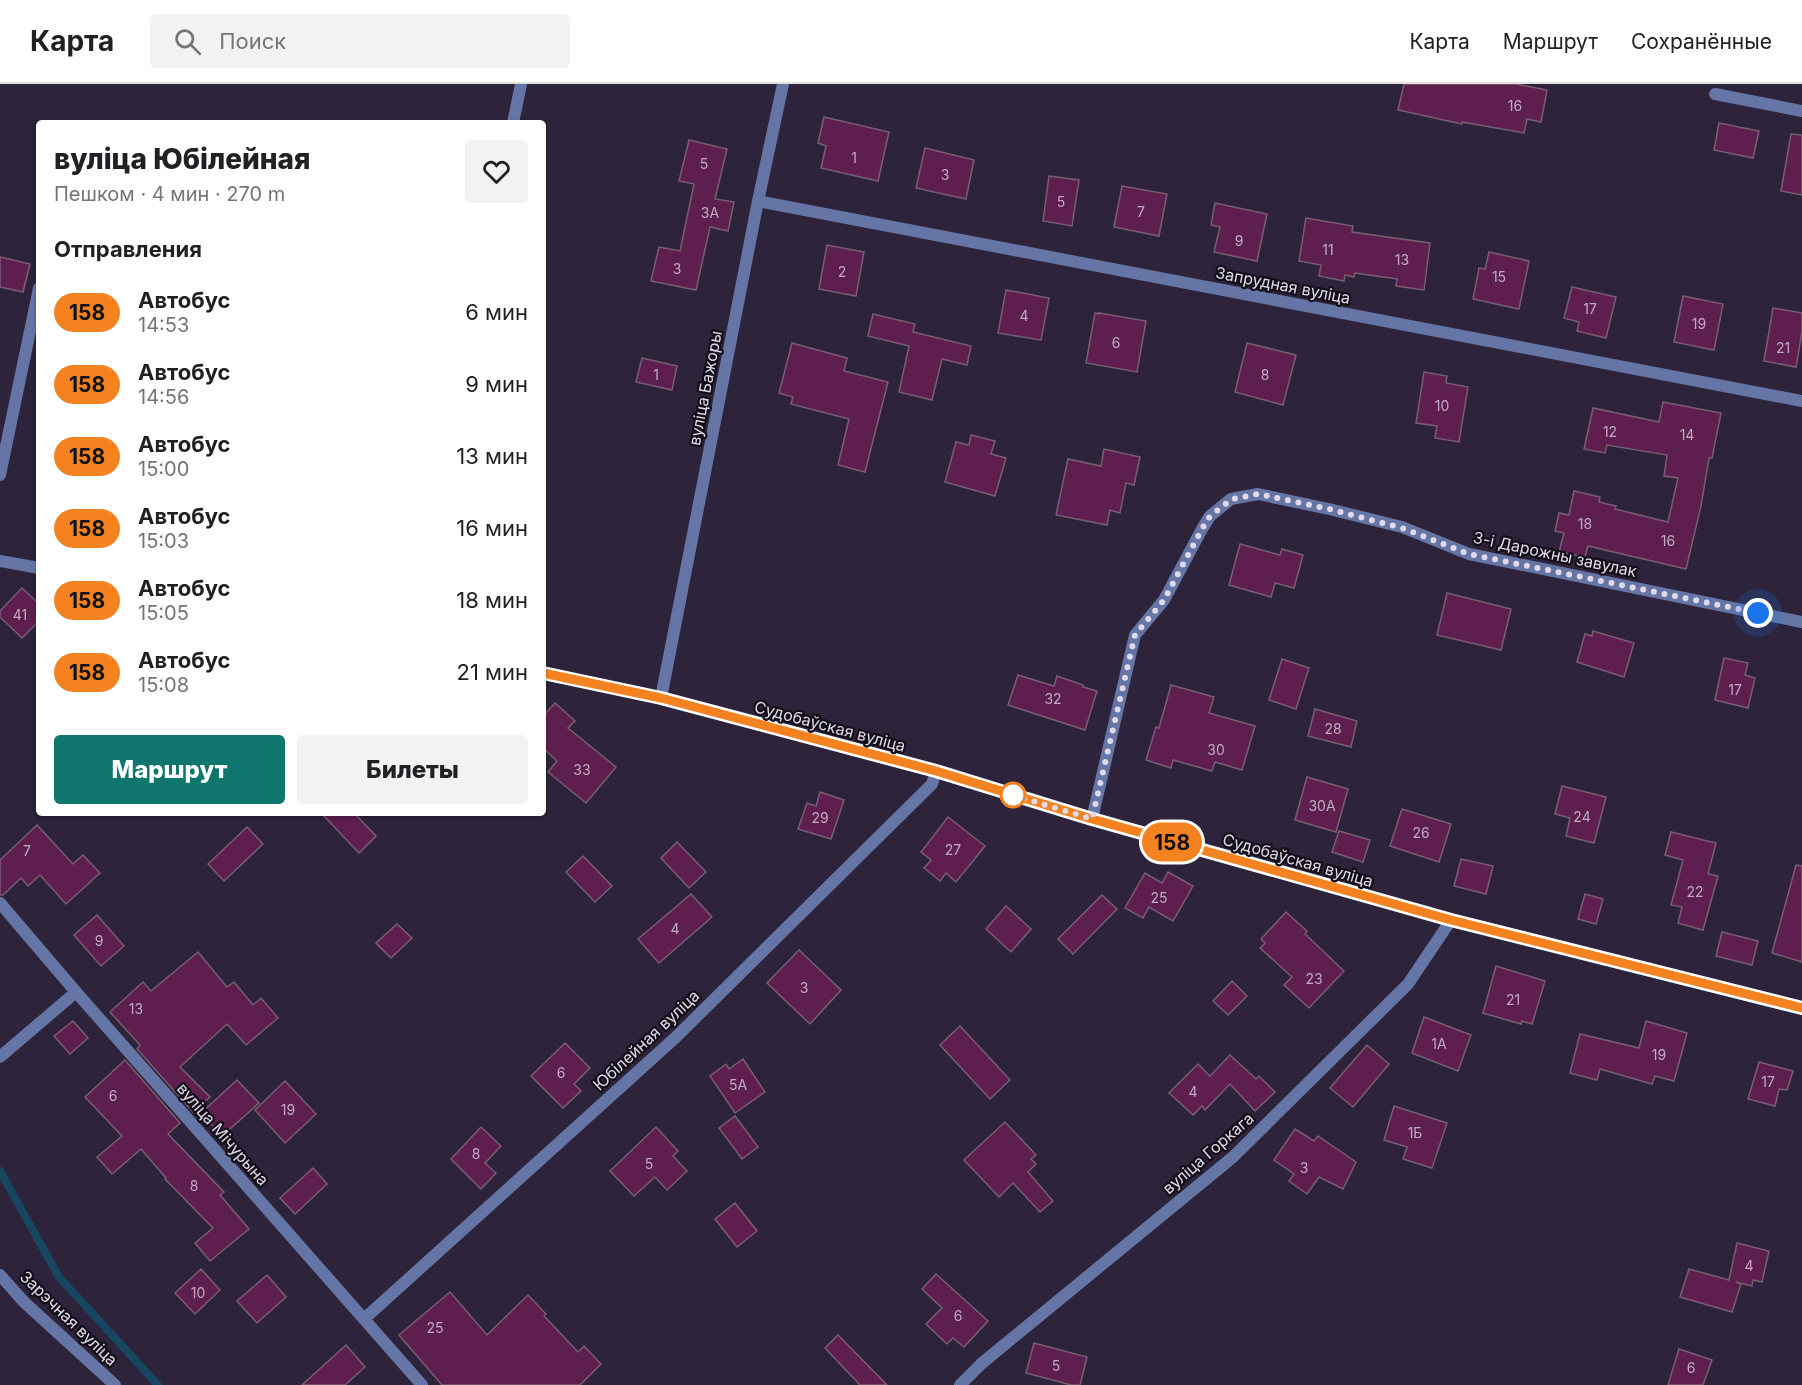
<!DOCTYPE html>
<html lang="ru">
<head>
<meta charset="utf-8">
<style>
  :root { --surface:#fff; --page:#f2f2f2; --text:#202124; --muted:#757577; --line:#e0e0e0; --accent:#0f766e }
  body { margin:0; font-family:Inter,sans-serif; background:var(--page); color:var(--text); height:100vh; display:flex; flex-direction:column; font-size:22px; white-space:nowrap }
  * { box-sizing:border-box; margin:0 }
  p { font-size:20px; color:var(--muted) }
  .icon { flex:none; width:33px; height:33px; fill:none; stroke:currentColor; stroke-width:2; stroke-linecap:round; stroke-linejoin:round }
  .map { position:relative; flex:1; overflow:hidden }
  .sheet { position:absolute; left:36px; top:36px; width:510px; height:696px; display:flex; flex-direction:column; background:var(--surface); border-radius:6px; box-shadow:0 2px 4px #0004 }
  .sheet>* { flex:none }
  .badge { padding:0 12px; border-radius:20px; font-size:21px; line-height:39px }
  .you { position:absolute; width:30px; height:30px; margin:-15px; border:4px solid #fff; border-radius:50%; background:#1a73e8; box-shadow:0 0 0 9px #1a73e833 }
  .map>.badge { position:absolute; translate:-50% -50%; box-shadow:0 0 0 3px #fff }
  h2 { padding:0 18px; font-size:22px; line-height:54px }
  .round { display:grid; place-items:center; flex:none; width:63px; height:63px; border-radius:6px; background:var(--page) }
  .summary { display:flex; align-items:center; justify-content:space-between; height:102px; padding:0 18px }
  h1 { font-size:28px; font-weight:800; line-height:45px }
  .cta { display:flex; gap:12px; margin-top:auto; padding:12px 18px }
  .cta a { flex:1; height:69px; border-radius:6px; background:var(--accent); color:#fff; font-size:24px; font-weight:800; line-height:69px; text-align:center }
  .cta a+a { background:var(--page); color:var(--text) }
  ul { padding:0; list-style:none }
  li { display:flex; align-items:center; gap:18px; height:72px; padding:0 18px }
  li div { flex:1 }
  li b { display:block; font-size:22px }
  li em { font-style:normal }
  li .badge { min-width:66px; font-weight:700; text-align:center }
  header { display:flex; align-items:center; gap:36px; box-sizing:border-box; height:84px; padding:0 30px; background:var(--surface); border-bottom:2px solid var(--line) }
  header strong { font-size:28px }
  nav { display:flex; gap:33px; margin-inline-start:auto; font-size:21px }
  .search { width:420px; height:54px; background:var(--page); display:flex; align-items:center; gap:15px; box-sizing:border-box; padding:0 21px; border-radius:6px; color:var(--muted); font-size:22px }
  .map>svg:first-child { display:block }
</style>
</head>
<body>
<header>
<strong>Карта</strong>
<div class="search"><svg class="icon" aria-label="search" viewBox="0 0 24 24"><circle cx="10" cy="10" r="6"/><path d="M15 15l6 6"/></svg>Поиск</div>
<nav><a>Карта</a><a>Маршрут</a><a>Сохранённые</a></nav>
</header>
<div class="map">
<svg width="1802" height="1301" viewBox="0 0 1802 1301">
  <rect width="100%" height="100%" fill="#2d233a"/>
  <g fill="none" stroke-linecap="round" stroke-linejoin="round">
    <!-- stream -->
    <polyline stroke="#174760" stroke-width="8" points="0,1087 59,1193 158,1301"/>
  </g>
  <!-- building -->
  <g fill="#5e1f4f" stroke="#795e70" stroke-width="1.5">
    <polygon points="1404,0 1516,0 1547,6 1541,38 1527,35 1524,49 1462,38 1462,40 1398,26"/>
    <polygon points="824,33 889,48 878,97 821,84 826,62 818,59"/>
    <polygon points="1719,39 1759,47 1753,74 1714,66"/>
    <polygon points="1791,50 1802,51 1802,111 1781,107"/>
    <polygon points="689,56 727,65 715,115 734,118 728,147 710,143 696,206 651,197 659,163 680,167 694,100 679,97"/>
    <polygon points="925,64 974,76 966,115 916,104"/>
    <polygon points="1049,92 1079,96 1072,142 1043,137"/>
    <polygon points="1122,102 1167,110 1159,152 1114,143"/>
    <polygon points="1215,119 1267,130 1257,177 1214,168 1220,143 1211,141"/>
    <polygon points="1306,134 1353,142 1352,148 1430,159 1424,206 1396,202 1397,195 1355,189 1354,193 1345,191 1344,197 1319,192 1321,181 1299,177"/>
    <polygon points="827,161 864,168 856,212 819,205"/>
    <polygon points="1489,168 1529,177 1519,225 1473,215 1479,184 1485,185"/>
    <polygon points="0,173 30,180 23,208 0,203"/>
    <polygon points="1572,203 1616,213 1606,254 1577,247 1579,238 1564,234"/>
    <polygon points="1006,206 1049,214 1041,256 998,249"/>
    <polygon points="1683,212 1723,220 1714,266 1674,258"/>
    <polygon points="1773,224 1802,229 1802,248 1796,283 1764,277"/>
    <polygon points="1095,229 1099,230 1099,229 1146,237 1137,288 1086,279"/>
    <polygon points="873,230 915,240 913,248 971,262 967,281 942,275 932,316 899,308 909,262 868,252"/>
    <polygon points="792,259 847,274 844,287 888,298 865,388 838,381 849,335 791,320 793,313 779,309"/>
    <polygon points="1247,259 1296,271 1283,321 1235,308"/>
    <polygon points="642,274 677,282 672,306 636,298"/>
    <polygon points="1424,288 1447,292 1446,299 1468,303 1459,358 1435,354 1437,342 1416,339"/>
    <polygon points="1663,318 1721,329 1712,374 1709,374 1701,422 1686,485 1588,462 1585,473 1559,468 1564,449 1555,447 1559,429 1569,431 1574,407 1600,413 1599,418 1616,422 1615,425 1668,438 1678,394 1664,392 1667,371 1607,361 1605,369 1584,365 1593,324 1659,338"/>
    <polygon points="971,351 995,357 991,370 1006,374 995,412 945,398 956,358 969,361"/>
    <polygon points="1104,365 1140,373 1134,401 1126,399 1120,429 1110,426 1107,441 1056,431 1068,375 1101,382"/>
    <polygon points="1240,460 1280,471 1282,465 1303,471 1294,504 1275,499 1271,513 1229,501"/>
    <polygon points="22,504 39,520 39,537 22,554 0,533 0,527"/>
    <polygon points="1447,509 1511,525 1501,566 1437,551"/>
    <polygon points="1593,547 1634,559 1624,593 1577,578 1585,550 1592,552"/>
    <polygon points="1724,574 1748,579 1745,591 1755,594 1748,624 1715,616"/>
    <polygon points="1282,575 1309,584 1296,625 1269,616"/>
    <polygon points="1018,591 1054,602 1057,592 1083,601 1083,603 1097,607 1085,646 1008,621"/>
    <polygon points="1171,601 1214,613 1209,629 1255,642 1242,686 1215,678 1212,687 1173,676 1171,684 1146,676 1156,643 1159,644"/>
    <polygon points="555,619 575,637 568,644 616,683 586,719 548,688 557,677 543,664 543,632"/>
    <polygon points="1315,625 1357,637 1351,663 1308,652"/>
    <polygon points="1307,693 1348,705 1336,748 1295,736"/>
    <polygon points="1562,702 1606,713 1594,759 1566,752 1570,734 1555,730"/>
    <polygon points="820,708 844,716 831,755 798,745 807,719 816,722"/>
    <polygon points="1402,725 1451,740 1439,778 1390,762"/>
    <polygon points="321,729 354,729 376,752 359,769"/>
    <polygon points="948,733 985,762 956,798 946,789 940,797 924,784 931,776 921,768"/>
    <polygon points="37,741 73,780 83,771 100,789 66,820 40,791 28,802 21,794 3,811 0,811 0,776"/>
    <polygon points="247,743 263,760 224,797 208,780"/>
    <polygon points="1339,747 1370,756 1363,778 1332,768"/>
    <polygon points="1671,748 1716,759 1708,790 1718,792 1703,846 1678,839 1682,823 1671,821 1683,776 1665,771"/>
    <polygon points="677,758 706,788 689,804 661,774"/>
    <polygon points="583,772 612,802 595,818 566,788"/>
    <polygon points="1461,775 1493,782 1486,810 1454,802"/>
    <polygon points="1796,781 1802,782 1802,878 1772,869"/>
    <polygon points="1168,788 1193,802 1173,837 1149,823 1143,834 1125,824 1145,789 1162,799"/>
    <polygon points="691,810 712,833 659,879 638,855"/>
    <polygon points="1585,810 1603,815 1596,840 1578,835"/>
    <polygon points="1102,811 1117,825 1073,870 1058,855"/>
    <polygon points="1006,822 1031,845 1011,868 986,845"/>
    <polygon points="1286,828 1307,847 1305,850 1344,887 1309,924 1284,901 1292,893 1260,864 1265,859 1261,855"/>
    <polygon points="97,831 124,862 101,882 74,851"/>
    <polygon points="397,840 412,854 391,874 376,859"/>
    <polygon points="1722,848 1758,857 1752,881 1716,872"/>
    <polygon points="799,866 841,906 810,940 767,899"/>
    <polygon points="198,868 227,903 234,898 253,921 261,914 278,934 246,961 227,940 180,983 210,1013 193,1028 137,965 140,961 110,928 143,898 151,907"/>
    <polygon points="1496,882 1545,897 1532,940 1522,937 1521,940 1483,929"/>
    <polygon points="1232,897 1247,912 1228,931 1213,917"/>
    <polygon points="1424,933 1471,951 1458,987 1412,969"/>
    <polygon points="73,937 88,954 70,970 54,952"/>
    <polygon points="1646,937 1687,949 1674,997 1655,992 1652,1000 1600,985 1597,996 1570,989 1580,950 1639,964"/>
    <polygon points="960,942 1010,996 990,1015 940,961"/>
    <polygon points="565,959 590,984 574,1000 581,1007 563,1024 531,992"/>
    <polygon points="1367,961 1389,980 1353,1023 1330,1004"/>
    <polygon points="1230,971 1256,995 1259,992 1275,1008 1255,1027 1230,1000 1205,1026 1202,1022 1193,1031 1169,1009 1198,980 1210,992"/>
    <polygon points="743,975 765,1008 735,1029 710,992 726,980 729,985"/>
    <polygon points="125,976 180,1039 168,1050 224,1108 220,1111 249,1145 210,1177 195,1159 213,1144 165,1095 166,1094 141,1065 112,1090 97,1073 122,1052 85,1013"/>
    <polygon points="1759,978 1793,987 1787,1006 1779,1005 1775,1022 1748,1015"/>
    <polygon points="237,996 259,1019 222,1052 201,1029"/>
    <polygon points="285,997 316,1030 285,1059 255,1026"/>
    <polygon points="1394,1022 1447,1039 1432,1084 1403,1075 1407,1063 1384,1056"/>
    <polygon points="735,1032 758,1063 742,1075 719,1044"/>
    <polygon points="1005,1038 1036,1071 1031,1075 1036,1080 1028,1088 1053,1117 1040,1128 1013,1099 999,1113 964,1076"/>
    <polygon points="481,1043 501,1062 485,1079 496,1089 481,1105 451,1075"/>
    <polygon points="656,1043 678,1067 673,1072 687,1087 667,1106 655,1093 634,1112 610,1087"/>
    <polygon points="1295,1045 1314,1057 1318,1052 1356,1078 1343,1105 1319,1093 1307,1110 1289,1097 1294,1090 1274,1076"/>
    <polygon points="313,1084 327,1100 295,1130 280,1114"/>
    <polygon points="735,1119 757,1147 737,1163 715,1135"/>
    <polygon points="1737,1159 1769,1167 1762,1198 1753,1196 1752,1202 1736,1198 1741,1200 1732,1228 1680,1213 1689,1185 1729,1196"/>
    <polygon points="201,1185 220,1206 195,1230 175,1209"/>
    <polygon points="936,1190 988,1237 964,1263 953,1254 947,1260 926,1240 942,1224 922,1205"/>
    <polygon points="267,1191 286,1213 257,1239 237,1217"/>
    <polygon points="450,1208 487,1251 528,1211 546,1230 544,1232 578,1268 584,1262 601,1280 580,1301 442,1301 399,1251"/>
    <polygon points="838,1251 887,1301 860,1301 825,1264"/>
    <polygon points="1034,1259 1087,1273 1080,1301 1071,1301 1026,1289"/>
    <polygon points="346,1261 365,1283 345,1301 302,1301"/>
    <polygon points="1679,1265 1712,1276 1703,1301 1668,1301"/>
  </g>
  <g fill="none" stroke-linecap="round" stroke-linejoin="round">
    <!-- lane -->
    <g stroke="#6575a5" stroke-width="12">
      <polyline points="513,39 521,0"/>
      <polyline points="0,391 39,204"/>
    </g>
    <!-- street -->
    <g stroke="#6575a5" stroke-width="12">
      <polyline points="1715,10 1802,27"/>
      <polyline points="758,117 1802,317"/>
      <polyline points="0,477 39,484"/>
      <polyline points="543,589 661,614 936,687 1092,735 1451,836 1802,924"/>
      <polyline points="661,614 758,117 783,0"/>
      <polyline points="1092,735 1135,551 1164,516 1202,445 1210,432 1231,415 1258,410 1329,425 1402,443 1469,470 1802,538"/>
      <polyline points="0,819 76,908 422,1301"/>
      <polyline points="0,973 76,908"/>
      <polyline points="0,1191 24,1218 115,1301"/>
      <polyline points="364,1235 675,954 932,700 936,687"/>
      <polyline points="960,1301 981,1280 1233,1073 1408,900 1451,836"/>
    </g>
  </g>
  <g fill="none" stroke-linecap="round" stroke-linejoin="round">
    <defs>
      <polyline id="line" points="543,589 661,614 936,687 1092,735 1451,836 1802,924"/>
    </defs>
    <!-- line casing -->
    <use href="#line" stroke="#fff" stroke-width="14"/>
    <!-- line -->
    <use href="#line" stroke="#f58220" stroke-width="9"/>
    <!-- walk -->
    <polyline stroke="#e0d9e9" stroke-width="6" stroke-dasharray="0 10.8" points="1013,711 1003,708 1092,735 1135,551 1164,516 1202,445 1210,432 1232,415 1258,410 1329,425 1402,444 1469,470 1758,529"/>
  </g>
  <!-- markers -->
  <circle fill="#fff" stroke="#f58220" stroke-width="3" cx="1013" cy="711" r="12"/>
  <g text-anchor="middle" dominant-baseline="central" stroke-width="4.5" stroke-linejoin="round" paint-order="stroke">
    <!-- number labels -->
    <g font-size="14" fill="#c0aac2">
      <text x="1515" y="21">16</text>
      <text x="854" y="73">1</text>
      <text x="704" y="79">5</text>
      <text x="945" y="90">3</text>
      <text x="1061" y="117">5</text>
      <text x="1141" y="127">7</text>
      <text x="710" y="128">3А</text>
      <text x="1239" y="156">9</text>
      <text x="1328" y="165">11</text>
      <text x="1402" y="175">13</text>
      <text x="677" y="184">3</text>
      <text x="842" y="187">2</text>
      <text x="1499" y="192">15</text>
      <text x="1590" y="224">17</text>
      <text x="1024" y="231">4</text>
      <text x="1699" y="239">19</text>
      <text x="1116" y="258">6</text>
      <text x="1783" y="263">21</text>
      <text x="656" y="290">1</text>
      <text x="1265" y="290">8</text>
      <text x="1442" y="321">10</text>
      <text x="1610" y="347">12</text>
      <text x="1687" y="350">14</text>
      <text x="1585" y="439">18</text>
      <text x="1668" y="456">16</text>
      <text x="20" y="530">41</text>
      <text x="1735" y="605">17</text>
      <text x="1053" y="614">32</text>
      <text x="1333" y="644">28</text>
      <text x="1216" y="665">30</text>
      <text x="582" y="685">33</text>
      <text x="1322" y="721">30А</text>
      <text x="1582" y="732">24</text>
      <text x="820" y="733">29</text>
      <text x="1421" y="748">26</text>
      <text x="953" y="765">27</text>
      <text x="27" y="766">7</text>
      <text x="1695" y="807">22</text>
      <text x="1159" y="813">25</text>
      <text x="675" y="844">4</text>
      <text x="99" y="856">9</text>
      <text x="1314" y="894">23</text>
      <text x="804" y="903">3</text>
      <text x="1513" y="915">21</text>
      <text x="136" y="924">13</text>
      <text x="1439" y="959">1А</text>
      <text x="1659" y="970">19</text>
      <text x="561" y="988">6</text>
      <text x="1768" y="997">17</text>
      <text x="738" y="1000">5А</text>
      <text x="1193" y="1007">4</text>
      <text x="113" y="1011">6</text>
      <text x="288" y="1025">19</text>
      <text x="1415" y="1048">1Б</text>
      <text x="476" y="1069">8</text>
      <text x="649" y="1079">5</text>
      <text x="1304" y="1083">3</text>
      <text x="194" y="1101">8</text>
      <text x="1749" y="1181">4</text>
      <text x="198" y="1208">10</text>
      <text x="958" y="1231">6</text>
      <text x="435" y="1243">25</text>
      <text x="1056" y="1281">5</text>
      <text x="1691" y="1283">6</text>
    </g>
    <!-- street labels -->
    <g font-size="16" fill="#e0d9e9" stroke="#130f19">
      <text transform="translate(1283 201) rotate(11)">Запрудная вуліца</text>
      <text transform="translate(705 304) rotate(-79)">вуліца Бажоры</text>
      <text transform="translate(1555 470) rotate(12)">3-і Дарожны завулак</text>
      <text transform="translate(830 642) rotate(15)">Судобаўская вуліца</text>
      <text transform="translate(1298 776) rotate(16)">Судобаўская вуліца</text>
      <text transform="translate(646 956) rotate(-43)">Юбілейная вуліца</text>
      <text transform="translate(223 1050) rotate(49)">вуліца Мічурына</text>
      <text transform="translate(1208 1069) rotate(-41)">вуліца Горкага</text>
      <text transform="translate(69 1234) rotate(44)">Зарэчная вуліца</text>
    </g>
  </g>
</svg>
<div class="you" style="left:1758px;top:529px"></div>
<b class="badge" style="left:1172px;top:758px;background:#f58220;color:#111">158</b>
<section class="sheet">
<div class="summary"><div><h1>вуліца Юбілейная</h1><p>Пешком · 4 мин · 270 m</p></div><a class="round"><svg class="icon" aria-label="heart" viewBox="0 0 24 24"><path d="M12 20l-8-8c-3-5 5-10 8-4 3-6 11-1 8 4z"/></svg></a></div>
<h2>Отправления</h2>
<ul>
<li><span class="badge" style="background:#f58220;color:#111">158</span><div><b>Автобус</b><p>14:53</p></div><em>6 мин</em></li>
<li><span class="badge" style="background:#f58220;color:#111">158</span><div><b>Автобус</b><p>14:56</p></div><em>9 мин</em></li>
<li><span class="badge" style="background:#f58220;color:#111">158</span><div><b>Автобус</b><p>15:00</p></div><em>13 мин</em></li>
<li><span class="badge" style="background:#f58220;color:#111">158</span><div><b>Автобус</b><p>15:03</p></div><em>16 мин</em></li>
<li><span class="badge" style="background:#f58220;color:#111">158</span><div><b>Автобус</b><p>15:05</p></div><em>18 мин</em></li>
<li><span class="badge" style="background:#f58220;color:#111">158</span><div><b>Автобус</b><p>15:08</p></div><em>21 мин</em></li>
</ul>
<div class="cta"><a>Маршрут</a><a>Билеты</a></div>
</section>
</div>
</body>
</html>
